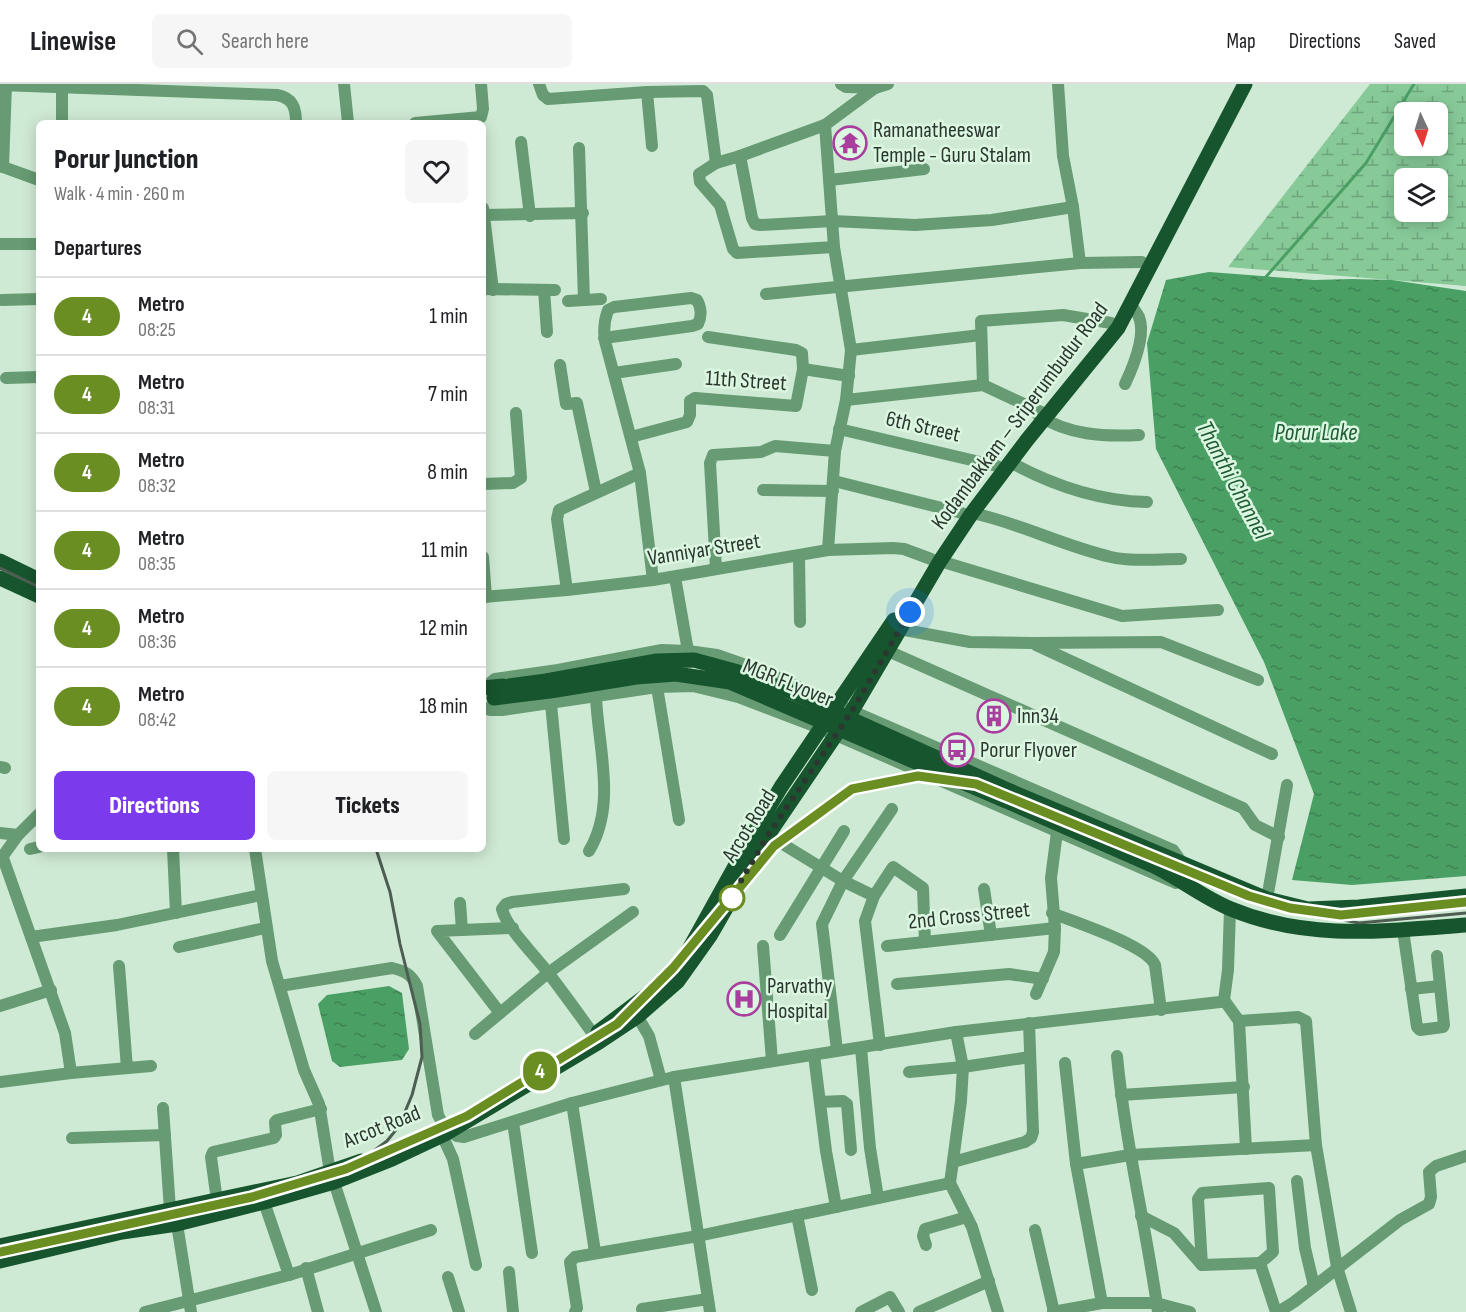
<!DOCTYPE html>
<html lang="en">
<head>
<meta charset="utf-8">
<style>
  :root { --surface:#fff; --page:#f6f6f6; --text:#202124; --muted:#757577; --line:#e0e0e0; --accent:#7c3aed }
  body { margin:0; font-family:"Sofia Sans Condensed",sans-serif; background:var(--page); color:var(--text); height:100vh; display:flex; flex-direction:column; font-size:22px; white-space:nowrap }
  * { box-sizing:border-box; margin:0 }
  p { font-size:20px; color:var(--muted) }
  .icon { flex:none; width:33px; height:33px; fill:none; stroke:currentColor; stroke-width:2; stroke-linecap:round; stroke-linejoin:round }
  .map { position:relative; flex:1; overflow:hidden }
  .details { position:absolute; left:36px; top:36px; width:450px; height:732px; display:flex; flex-direction:column; background:var(--surface); border-radius:9px; box-shadow:0 3px 15px #0003 }
  .details>* { flex:none }
  .badge { padding:0 12px; border-radius:20px; font-size:21px; line-height:39px }
  .needle { width:39px; rotate:176deg }
  .tools { position:absolute; left:1394px; top:18px; display:grid; gap:12px }
  .tools a { display:grid; place-items:center; width:54px; height:54px; border-radius:9px; background:var(--surface); box-shadow:0 3px 15px #0003; font-size:30px }
  .you { position:absolute; width:30px; height:30px; margin:-15px; border:4px solid #fff; border-radius:50%; background:#1a73e8; box-shadow:0 0 0 9px #1a73e833 }
  .map>.badge { position:absolute; translate:-50% -50%; box-shadow:0 0 0 3px #fff }
  h2 { padding:0 18px; font-size:22px; line-height:54px }
  .round { display:grid; place-items:center; flex:none; width:63px; height:63px; border-radius:9px; background:var(--page) }
  .summary { display:flex; align-items:center; justify-content:space-between; height:102px; padding:0 18px }
  h1 { font-size:28px; font-weight:800; line-height:45px }
  .primary-button { display:flex; gap:12px; margin-top:auto; padding:12px 18px }
  .primary-button a { flex:1; height:69px; border-radius:9px; background:var(--accent); color:#fff; font-size:24px; font-weight:800; line-height:69px; text-align:center }
  .primary-button a+a { background:var(--page); color:var(--text) }
  ul { padding:0; list-style:none }
  li { display:flex; align-items:center; gap:18px; height:78px; padding:0 18px; border-top:2px solid var(--line) }
  li div { flex:1 }
  li b { display:block; font-size:22px }
  li em { font-style:normal }
  li .badge { min-width:66px; font-weight:700; text-align:center }
  header { display:flex; align-items:center; gap:36px; box-sizing:border-box; height:84px; padding:0 30px; background:var(--surface); border-bottom:2px solid var(--line) }
  header strong { font-size:28px }
  nav { display:flex; gap:33px; margin-inline-start:auto; font-size:21px }
  .search { width:420px; height:54px; background:var(--page); display:flex; align-items:center; gap:15px; box-sizing:border-box; padding:0 21px; border-radius:9px; color:var(--muted); font-size:22px }
  .map>svg:first-child { display:block }
</style>
</head>
<body>
<header>
<strong>Linewise</strong>
<div class="search"><svg class="icon" aria-label="search" viewBox="0 0 24 24"><circle cx="10" cy="10" r="6"/><path d="M15 15l6 6"/></svg>Search here</div>
<nav><a>Map</a><a>Directions</a><a>Saved</a></nav>
</header>
<div class="map">
<svg width="1466" height="1228" viewBox="0 0 1466 1228">
  <defs>
    <pattern id="wetland-marsh" width="20" height="14" patternUnits="userSpaceOnUse" patternTransform="scale(1.5)"><rect width="20" height="14" fill="#87ca98"/><path d="M1 5h8M5 5V1M11 12h8M15 12V8" fill="none" stroke="#6fa57c"/></pattern>
    <pattern id="water-ripples" width="26" height="14" patternUnits="userSpaceOnUse" patternTransform="scale(1.5)"><rect width="26" height="14" fill="#4a9f65"/><path d="M2 4q2-2 4 0t4 0M15 11q2-2 4 0t4 0" fill="none" stroke="#3e8254"/></pattern>
  </defs>
  <rect width="100%" height="100%" fill="#cfead4"/>
  <!-- wetland -->
  <path fill="url(#wetland-marsh)" fill-rule="evenodd" d="M1370,0h96v202l-238,-19zM1404,28h33v34h-33zM1404,94h33v34h-33z"/>
  <!-- water -->
  <g fill="url(#water-ripples)">
    <polygon points="1209,188 1314,196 1352,195 1392,196 1466,207 1466,792 1352,801 1292,796 1314,710 1264,578 1156,365 1147,259 1166,196"/>
    <polygon points="389,902 402,909 409,965 402,976 340,983 332,977 318,920 327,911"/>
  </g>
  <g fill="none" stroke-linecap="round" stroke-linejoin="round">
    <!-- stream -->
    <polyline stroke="#4a9f65" stroke-width="3" points="1264,195 1366,79 1414,0"/>
    <!-- minor -->
    <g stroke="#669b73" stroke-width="12">
      <polyline points="344,0 348,39"/>
      <polyline points="539,0 543,11 548,15 647,8 703,7 707,11 716,79"/>
      <polyline points="841,0 846,3 875,4"/>
      <polyline points="1058,0 1063,72 1073,123"/>
      <path d="M0,1l277,10c16,3 19,13 19,28"/>
      <polyline points="647,8 652,62"/>
      <polyline points="62,39 62,0"/>
      <polyline points="415,39 481,33 483,25 481,0"/>
      <polyline points="825,41 834,163 851,266 846,316 835,367 828,466"/>
      <polyline points="521,58 530,132"/>
      <polyline points="579,64 584,216"/>
      <polyline points="740,72 752,134 755,140 760,141 833,137 915,141 992,136 1073,123 1080,179"/>
      <polyline points="0,82 39,96"/>
      <polyline points="3,83 6,1"/>
      <polyline points="830,96 924,85"/>
      <polyline points="483,124 493,206"/>
      <polyline points="483,131 583,129"/>
      <polyline points="0,160 39,160"/>
      <polyline points="834,163 737,169 733,165 720,121 700,98 699,90 716,79 740,72 825,41 875,4 888,0"/>
      <polyline points="483,205 555,206"/>
      <polyline points="544,206 547,248"/>
      <polyline points="766,210 1080,179 1142,178"/>
      <polyline points="2,216 39,215"/>
      <polyline points="568,217 601,215"/>
      <path d="M604,254l88,-12 6,-2c4,-8 3,-17 -1,-24l-6,-2 -77,9 -6,3c-4,11 -5,19 -3,31l35,132 13,107"/>
      <polyline points="851,266 981,251"/>
      <polyline points="560,281 566,320 577,319 596,408"/>
      <polyline points="803,285 849,292"/>
      <polyline points="614,289 676,280"/>
      <polyline points="6,294 39,293"/>
      <path d="M1125,300c8,-17 21,-49 14,-67 -2,-4 -5,-8 -8,-12"/>
      <polyline points="983,301 981,237 1063,231 1111,239"/>
      <polyline points="846,316 983,301 1041,328"/>
      <path d="M1038,331c30,20 66,22 101,20"/>
      <polyline points="839,345 997,382"/>
      <polyline points="631,353 687,338 690,331 690,317 695,314 796,322 803,285 802,269 796,266 708,253"/>
      <path d="M1010,378c42,23 89,39 137,40"/>
      <polyline points="834,397 962,429"/>
      <polyline points="483,400 513,399 521,394 516,329"/>
      <polyline points="763,406 833,407"/>
      <path d="M972,429c48,10 91,33 139,44 22,5 47,2 70,2"/>
      <polyline points="799,472 800,538"/>
      <polyline points="483,473 486,513"/>
      <polyline points="940,477 1122,532 1218,526"/>
      <polyline points="716,484 710,379 713,371 761,368 775,362 835,367"/>
      <polyline points="675,493 688,567"/>
      <polyline points="567,506 557,435 559,426 640,389"/>
      <polyline points="483,513 567,506 653,496 828,466 893,464 904,465 931,475"/>
      <polyline points="899,545 970,558 1033,559 1161,558 1258,596"/>
      <polyline points="1036,561 1272,670"/>
      <polyline points="888,567 1243,724 1255,741 1279,753"/>
      <polyline points="657,603 679,736"/>
      <polyline points="484,604 495,595 558,586 662,566 688,567 717,571 763,587 852,627 1173,766 1182,779"/>
      <polyline points="551,620 564,755"/>
      <polyline points="483,623 490,626 502,626 657,603 693,602 738,613 822,645 1176,799"/>
      <polyline points="0,683 5,684"/>
      <polyline points="0,749 18,751"/>
      <polyline points="768,751 843,797 874,812"/>
      <polyline points="30,765 39,763"/>
      <polyline points="173,765 176,829"/>
      <polyline points="255,765 272,877 304,986 319,1020 330,1088"/>
      <path d="M589,767c28,-46 9,-104 7,-154"/>
      <polyline points="3,774 65,949 71,989"/>
      <polyline points="0,776 18,751 39,730"/>
      <polyline points="984,805 991,851"/>
      <polyline points="1267,815 1287,701"/>
      <polyline points="460,819 462,846"/>
      <path d="M1052,829c22,9 95,32 103,52l6,45"/>
      <polyline points="1403,846 1417,943 1420,946 1443,943 1444,941 1437,872"/>
      <polyline points="780,851 844,747"/>
      <polyline points="31,853 117,841 261,811"/>
      <polyline points="763,862 772,977"/>
      <polyline points="887,862 1055,844"/>
      <polyline points="179,863 265,844"/>
      <polyline points="119,882 127,984"/>
      <polyline points="897,900 1009,890 1043,895"/>
      <path d="M280,902l112,-18c13,3 19,6 25,18l21,129 6,11"/>
      <polyline points="1411,905 1440,902"/>
      <polyline points="1036,910 1054,868 1055,844 1051,794 1057,748"/>
      <polyline points="1224,916 1239,937 1298,933 1306,937 1316,1061 1337,1183 1351,1228"/>
      <polyline points="1224,916 1228,886 1230,825"/>
      <polyline points="0,922 51,906"/>
      <polyline points="633,925 649,952 661,996"/>
      <polyline points="500,929 437,847 513,844"/>
      <polyline points="1239,937 1246,1065"/>
      <polyline points="956,948 963,983 961,1017 950,1099 972,1143 998,1228"/>
      <polyline points="475,950 548,889 633,828"/>
      <path d="M599,958c-16,-22 -33,-46 -50,-68 -13,-18 -42,-45 -47,-65l4,-5 6,-2 112,-13"/>
      <polyline points="880,961 865,837 874,812 893,783 923,804 925,858"/>
      <polyline points="861,964 870,1064 878,1114"/>
      <polyline points="837,966 822,840 843,797 892,725"/>
      <polyline points="814,971 826,1067 836,1123"/>
      <path d="M1117,972c8,86 29,170 41,256"/>
      <polyline points="1065,979 1076,1080 1102,1219"/>
      <polyline points="909,988 963,983 1030,973"/>
      <polyline points="674,993 710,1228"/>
      <polyline points="0,998 71,989 151,982"/>
      <polyline points="1121,1011 1244,1003"/>
      <polyline points="820,1018 843,1017 847,1020 851,1066"/>
      <polyline points="572,1019 595,1168"/>
      <polyline points="163,1024 170,1126"/>
      <polyline points="513,1038 532,1169"/>
      <polyline points="450,1047 457,1052 464,1053 572,1019 674,993 956,948 1220,918 1224,916"/>
      <polyline points="442,1051 453,1075 476,1181"/>
      <polyline points="72,1054 165,1051"/>
      <polyline points="953,1078 1025,1058 1031,1054 1033,1048 1029,939"/>
      <polyline points="1076,1080 1130,1071 1316,1061"/>
      <polyline points="1297,1097 1305,1164 1314,1202"/>
      <polyline points="334,1098 376,1228"/>
      <polyline points="217,1117 211,1073 213,1068 274,1054 276,1051 275,1038 277,1036 321,1025"/>
      <polyline points="264,1118 289,1191"/>
      <polyline points="797,1131 812,1206"/>
      <polyline points="1141,1132 1174,1149 1202,1181 1198,1115 1202,1109 1269,1104 1273,1168 1260,1179 1276,1228"/>
      <polyline points="177,1140 191,1228"/>
      <polyline points="1035,1146 1054,1228"/>
      <polyline points="926,1161 923,1152 925,1145 967,1133"/>
      <polyline points="1202,1181 1260,1179"/>
      <polyline points="306,1184 318,1228"/>
      <polyline points="509,1188 513,1228"/>
      <polyline points="448,1193 459,1228"/>
      <polyline points="642,1225 708,1215"/>
      <polyline points="145,1228 289,1191 431,1146"/>
      <polyline points="575,1228 577,1224 570,1178 575,1173 698,1152 950,1099"/>
      <polyline points="861,1228 890,1213 899,1228"/>
      <polyline points="919,1228 989,1197"/>
      <polyline points="1053,1228 1102,1219 1156,1219 1190,1228"/>
      <polyline points="1278,1228 1294,1218 1400,1136 1429,1120 1431,1113 1429,1088 1436,1082 1466,1072"/>
    </g>
    <!-- major -->
    <g stroke="#16552d" stroke-width="15">
      <polyline points="0,477 39,496"/>
      <polyline points="0,494 39,512"/>
      <polyline points="483,604 503,602"/>
      <polyline points="1010,707 1267,815 1308,825 1359,823 1466,812"/>
      <path d="M1004,716l152,67c26,13 48,31 75,42 77,32 154,22 235,16"/>
      <polyline points="687,869 753,750 781,703 894,536"/>
      <polyline points="598,948 655,905"/>
      <polyline points="0,1162 297,1099 361,1077"/>
      <polyline points="0,1177 122,1148 177,1140 264,1118 334,1098 392,1075 445,1050 599,958 638,932 678,897 710,852 768,751 852,627 940,477 972,429 1027,356 1118,244 1245,0"/>
    </g>
    <!-- rail -->
    <g stroke="#4e5d52" stroke-width="3">
      <polyline points="0,484 39,503"/>
      <polyline points="1338,835 1359,839 1466,829"/>
      <polyline points="375,1066 387,1057 399,1042 412,1011 422,973 420,940 400,860 390,808 376,765"/>
      <polyline points="0,1168 252,1113 346,1085 467,1032 617,940 673,884 774,762 852,705 918,692 976,701 1249,812 1290,824 1341,831 1466,818"/>
    </g>
    <!-- major-bridge -->
    <g stroke="#16552d" stroke-width="15">
      <polyline points="509,602 546,597 657,577 694,576 738,588 791,608 1010,707"/>
      <polyline points="494,614 550,607 636,593 676,590 730,598 1004,716"/>
    </g>
  </g>
  <g fill="none" stroke-linecap="round" stroke-linejoin="round">
    <defs>
      <polyline id="line" points="0,1168 252,1113 346,1085 467,1032 617,940 673,884 774,762 852,705 918,692 976,700 1249,812 1290,824 1341,831 1466,818"/>
    </defs>
    <!-- line casing -->
    <use href="#line" stroke="#fff" stroke-width="14"/>
    <!-- line -->
    <use href="#line" stroke="#6b8e23" stroke-width="9"/>
    <!-- walk -->
    <polyline stroke="#2c372f" stroke-width="6" stroke-dasharray="0 10.8" points="732,814 728,819 768,751 852,627 910,528"/>
  </g>
  <!-- icons -->
  <defs>
    <symbol id="temple-ring" viewBox="-11 -11 22 22"><circle r="9.5" fill="#dcf7e1" stroke="#a93e9f" stroke-width="1.5"/><path d="M0-6L5-2H3V0L6.5 2.5H4V6H1.5V3h-3V6H-4V2.5H-6.5L-3 0V-2H-5Z" fill="#a93e9f"/></symbol>
    <symbol id="building-ring" viewBox="-11 -11 22 22"><circle r="9.5" fill="#dcf7e1" stroke="#a93e9f" stroke-width="1.5"/><path d="M-4-6H4V6H1V3H-1V6H-4ZM-2.5-4.3h1.7v1.8h-1.7ZM.8-4.3h1.7v1.8H.8ZM-2.5-1h1.7V.8h-1.7ZM.8-1h1.7V.8H.8Z" fill="#a93e9f"/></symbol>
    <symbol id="bus-ring" viewBox="-11 -11 22 22"><circle r="9.5" fill="#dcf7e1" stroke="#a93e9f" stroke-width="1.5"/><path d="M-5-6H5V4H4V6H2V4H-2V6H-4V4H-5ZM-3.5-4V0h7V-4ZM-3.5 1.2v1.5H-2V1.2ZM2 1.2v1.5H3.5V1.2Z" fill="#a93e9f"/></symbol>
    <symbol id="hospital-ring" viewBox="-11 -11 22 22"><circle r="9.5" fill="#dcf7e1" stroke="#a93e9f" stroke-width="1.5"/><path d="M-5-5h3v3.5h4V-5h3V5h-3V1.5h-4V5h-3Z" fill="#a93e9f"/></symbol>
  </defs>
  <g fill-rule="evenodd">
    <use href="#temple-ring" x="831" y="40" width="38" height="38"/>
    <use href="#building-ring" x="975" y="613" width="38" height="38"/>
    <use href="#bus-ring" x="938" y="647" width="38" height="38"/>
    <use href="#hospital-ring" x="725" y="896" width="38" height="38"/>
  </g>
  <!-- markers -->
  <circle fill="#fff" stroke="#6b8e23" stroke-width="3" cx="732" cy="814" r="12"/>
  <g text-anchor="middle" dominant-baseline="central" stroke-width="5" stroke-linejoin="round" paint-order="stroke">
    <!-- poi labels -->
    <g font-size="22" fill="#2c372f" stroke="#dcf7e1" text-anchor="start">
      <text x="873" y="46">Ramanatheeswar<tspan x="873" dy="25">Temple - Guru Stalam</tspan></text>
      <text x="1017" y="632">Inn34</text>
      <text x="980" y="666">Porur Flyover</text>
      <text x="767" y="902">Parvathy<tspan x="767" dy="25">Hospital</tspan></text>
    </g>
    <!-- street labels -->
    <g font-size="22" fill="#2c372f" stroke="#dcf7e1">
      <text transform="translate(746 297) rotate(4)">11th Street</text>
      <text transform="translate(1020 332) rotate(-53)">Kodambakkam – Sriperumbudur Road</text>
      <text transform="translate(923 343) rotate(13)">6th Street</text>
      <text transform="translate(704 466) rotate(-9)">Vanniyar Street</text>
      <text transform="translate(788 599) rotate(22)">MGR FLyover</text>
      <text transform="translate(749 742) rotate(-58)">Arcot Road</text>
      <text transform="translate(969 832) rotate(-6)">2nd Cross Street</text>
      <text transform="translate(382 1043) rotate(-22)">Arcot Road</text>
    </g>
    <!-- water labels -->
    <g font-size="24" font-style="italic" fill="#1f5b34" stroke="#dcf7e1">
      <text x="1316" y="348">Porur Lake</text>
      <text transform="translate(1233 396) rotate(62)">Thanthi Channel</text>
    </g>
  </g>
</svg>
<div class="tools">
<a><svg class="needle" viewBox="-14 -14 28 28"><path d="M0-13l5 13h-10z" fill="#e53935"/><path d="M0 13l5-13h-10z" fill="#757577"/></svg></a>
<a><svg class="icon" aria-label="layers" viewBox="0 0 24 24"><path d="M12 4l9 5-9 5-9-5zM3 14l9 5 9-5"/></svg></a>
</div>
<div class="you" style="left:910px;top:528px"></div>
<b class="badge" style="left:540px;top:987px;background:#6b8e23;color:#fff">4</b>
<section class="details">
<div class="summary"><div><h1>Porur Junction</h1><p>Walk · 4 min · 260 m</p></div><a class="round"><svg class="icon" aria-label="heart" viewBox="0 0 24 24"><path d="M12 20l-8-8c-3-5 5-10 8-4 3-6 11-1 8 4z"/></svg></a></div>
<h2>Departures</h2>
<ul>
<li><span class="badge" style="background:#6b8e23;color:#fff">4</span><div><b>Metro</b><p>08:25</p></div><em>1 min</em></li>
<li><span class="badge" style="background:#6b8e23;color:#fff">4</span><div><b>Metro</b><p>08:31</p></div><em>7 min</em></li>
<li><span class="badge" style="background:#6b8e23;color:#fff">4</span><div><b>Metro</b><p>08:32</p></div><em>8 min</em></li>
<li><span class="badge" style="background:#6b8e23;color:#fff">4</span><div><b>Metro</b><p>08:35</p></div><em>11 min</em></li>
<li><span class="badge" style="background:#6b8e23;color:#fff">4</span><div><b>Metro</b><p>08:36</p></div><em>12 min</em></li>
<li><span class="badge" style="background:#6b8e23;color:#fff">4</span><div><b>Metro</b><p>08:42</p></div><em>18 min</em></li>
</ul>
<div class="primary-button"><a>Directions</a><a>Tickets</a></div>
</section>
</div>
</body>
</html>
